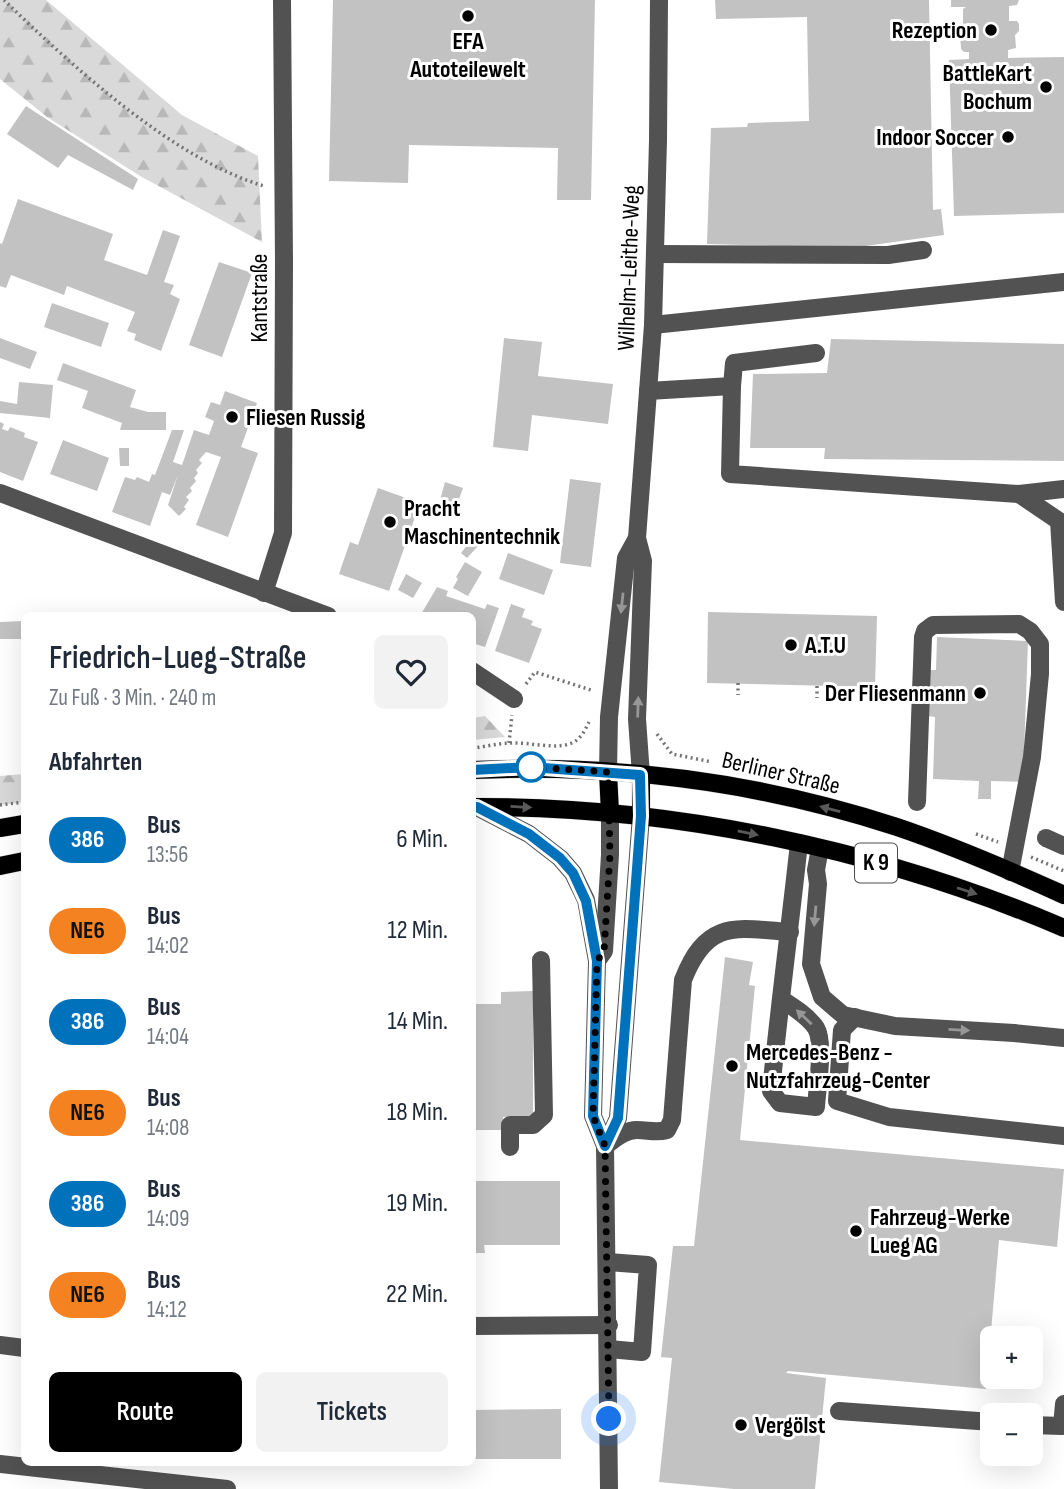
<!DOCTYPE html>
<html lang="de">
<head>
<meta charset="utf-8">
<style>
  :root { --surface:#fff; --page:#f2f2f3; --text:#1f2937; --muted:#747a83; --accent:#000 }
  body { margin:0; font-family:"Sofia Sans Condensed",sans-serif; background:var(--page); color:var(--text); height:100vh; display:flex; flex-direction:column; font-size:26px; white-space:nowrap }
  * { box-sizing:border-box; margin:0 }
  p { font-size:23px; color:var(--muted) }
  .icon { flex:none; width:38px; height:38px; fill:none; stroke:currentColor; stroke-width:2; stroke-linecap:round; stroke-linejoin:round }
  .map { position:relative; flex:1; overflow:hidden }
  .drawer { position:absolute; left:21px; top:612px; width:455px; height:854px; display:flex; flex-direction:column; background:var(--surface); border-radius:10px; box-shadow:0 7px 28px #0002 }
  .drawer>* { flex:none }
  .badge { padding:0 14px; border-radius:23px; font-size:24px; line-height:46px }
  .buttons { position:absolute; left:980px; top:1326px; display:grid; gap:14px }
  .buttons a { display:grid; place-items:center; width:63px; height:63px; border-radius:10px; background:var(--surface); box-shadow:0 7px 28px #0002; font-size:35px }
  .you { position:absolute; width:35px; height:35px; margin:-18px; border:5px solid #fff; border-radius:50%; background:#1a73e8; box-shadow:0 0 0 10px #1a73e833 }
  .map>.badge { position:absolute; translate:-50% -50%; box-shadow:0 0 0 4px #fff }
  h2 { padding:0 28px; font-size:26px; line-height:63px }
  .round { display:grid; place-items:center; flex:none; width:74px; height:74px; border-radius:10px; background:var(--page) }
  .overview { display:flex; align-items:center; justify-content:space-between; height:119px; padding:0 28px }
  h1 { font-size:33px; font-weight:600; line-height:52px }
  .primary-button { display:flex; gap:14px; margin-top:auto; padding:14px 28px }
  .primary-button a { flex:1; height:80px; border-radius:10px; background:var(--accent); color:#fff; font-size:28px; font-weight:600; line-height:80px; text-align:center }
  .primary-button a+a { background:var(--page); color:var(--text) }
  ul { padding:0; list-style:none }
  li { display:flex; align-items:center; gap:21px; height:91px; padding:0 28px }
  li div { flex:1 }
  li b { display:block; font-size:26px }
  li em { font-style:normal }
  li .badge { min-width:77px; font-weight:700; text-align:center }
  .map>svg:first-child { display:block }
</style>
</head>
<body>
<div class="map">
<svg width="1064" height="1489" viewBox="0 0 1064 1489">
  <defs>
    <pattern id="forest-firs" width="22" height="20" patternUnits="userSpaceOnUse" patternTransform="scale(1.75)"><rect width="22" height="20" fill="#d9d9d9"/><path d="M5 1l3.5 6h-7zM16 11l3.5 6h-7z" fill="#b8b8b8"/></pattern>
  </defs>
  <rect width="100%" height="100%" fill="#fff"/>
  <!-- forest -->
  <g fill="url(#forest-firs)">
    <polygon points="0,0 46,0 182,115 258,156 262,242 140,176 47,117 0,79"/>
    <polygon points="485,716 505,737 473,740 473,718"/>
    <polygon points="24,774 24,802 0,805 0,776"/>
  </g>
  <!-- building -->
  <g fill="#c2c2c2">
    <polygon points="333,0 595,0 591,200 557,200 558,148 409,145 408,183 329,181"/>
    <polygon points="715,0 929,0 933,210 941,209 944,235 851,248 707,244 711,128 747,127 748,123 809,121 807,17 716,19"/>
    <polygon points="951,0 1019,0 1017,5 1009,6 1009,21 1017,21 1019,24 1019,31 1015,35 1016,48 1008,50 1008,58 1064,57 1064,213 954,216 949,60 969,59 969,52 964,52 961,49 960,32 963,29 963,9 966,7 951,7"/>
    <polygon points="26,106 138,179 133,190 68,155 58,168 7,134"/>
    <polygon points="18,199 113,234 104,260 147,275 163,230 180,236 164,282 174,285 170,294 180,299 161,351 134,340 136,334 127,331 135,312 67,286 64,295 11,275 6,288 0,286 0,243 2,244"/>
    <polygon points="219,262 252,273 222,357 189,345"/>
    <polygon points="52,303 109,323 101,347 44,327"/>
    <polygon points="0,338 37,352 30,369 0,358"/>
    <polygon points="504,338 542,342 538,376 613,384 608,424 532,415 528,451 493,447"/>
    <polygon points="831,339 1064,344 1064,461 824,459 825,448 750,448 753,374 827,373"/>
    <polygon points="63,363 136,390 130,407 148,412 166,412 166,430 120,430 122,423 82,408 88,391 57,380"/>
    <polygon points="19,382 53,385 50,418 0,413 0,401 17,404"/>
    <polygon points="225,391 257,403 241,447 258,453 228,537 196,525 221,457 206,452 199,460 202,463 196,470 198,473 194,478 196,481 190,488 192,491 186,497 189,500 184,507 186,509 179,516 168,505 178,475 170,495 162,492 150,526 112,512 125,477 135,480 137,477 149,482 152,474 155,475 172,430 184,430 173,462 182,465 194,430 209,435 214,421 205,417 211,402 220,405"/>
    <polygon points="0,422 4,424 2,429 8,431 10,427 25,433 24,437 38,442 23,481 0,472"/>
    <polygon points="63,440 109,458 97,491 50,474"/>
    <polygon points="119,448 129,448 129,466 120,466"/>
    <polygon points="570,479 601,483 591,567 560,563"/>
    <polygon points="445,482 463,488 457,505 440,500"/>
    <polygon points="378,488 420,503 389,591 339,574 350,542 358,545"/>
    <polygon points="472,539 479,545 467,558 461,553"/>
    <polygon points="508,553 553,570 544,595 499,579"/>
    <polygon points="465,562 482,572 468,596 453,588 458,579 456,577"/>
    <polygon points="406,574 422,583 413,598 398,590"/>
    <polygon points="437,587 448,591 446,596 485,609 487,604 499,608 485,647 472,643 472,616 420,616"/>
    <polygon points="511,604 525,609 522,617 533,621 531,625 542,629 529,663 495,651"/>
    <polygon points="708,612 877,616 875,687 707,683"/>
    <polygon points="24,621 24,639 0,639 0,622"/>
    <polygon points="937,637 1028,641 1023,782 991,781 991,799 978,799 979,781 933,779 935,717 928,716 929,670 936,670"/>
    <polygon points="725,957 753,962 749,985 755,986 740,1140 1064,1169 1057,1247 999,1240 986,1389 788,1371 786,1373 826,1378 815,1489 734,1489 659,1482 672,1358 661,1357 673,1246 694,1246"/>
    <polygon points="533,991 533,1116 503,1117 503,1130 472,1130 472,1004 501,1004 501,992"/>
    <polygon points="472,1181 560,1181 560,1245 484,1245 485,1253 472,1253"/>
    <polygon points="561,1409 561,1459 472,1459 472,1410"/>
  </g>
  <g fill="none" stroke-linecap="round" stroke-linejoin="round">
    <defs>
      <g id="major">
        <path d="M472,770c143,-6 288,12 425,57 56,19 112,43 167,68"/>
        <polyline points="608,772 610,813"/>
        <polyline points="641,775 641,816"/>
        <path d="M472,807c202,-1 407,42 592,121"/>
        <polyline points="0,828 24,824"/>
        <polyline points="0,866 24,861"/>
      </g>
    </defs>
    <!-- major casing -->
    <use href="#major" stroke="#dbdbdb" stroke-width="19"/>
    <!-- path -->
    <g stroke="#747474" stroke-width="3.5" stroke-dasharray="2 3.5" stroke-linecap="butt">
      <path d="M4,0c68,66 169,159 260,186"/>
      <polyline points="738,683 738,695"/>
      <polyline points="526,684 535,672 594,691"/>
      <polyline points="817,686 817,698"/>
      <polyline points="657,734 672,754 712,762"/>
      <polyline points="509,743 512,715"/>
      <path d="M472,748c13,-1 26,-5 39,-5 19,-1 44,7 61,0 9,-4 13,-13 17,-21"/>
      <polyline points="0,805 24,802"/>
      <polyline points="976,834 998,842"/>
      <polyline points="1031,857 1064,871"/>
    </g>
    <!-- minor -->
    <g stroke="#525252" stroke-width="18">
      <polyline points="655,254 888,255 923,250"/>
      <polyline points="653,325 1064,282"/>
      <polyline points="732,386 730,474 1019,494 1059,521 1064,602"/>
      <polyline points="648,391 732,386 734,363 816,353"/>
      <polyline points="0,493 328,616"/>
      <polyline points="1019,494 1064,489"/>
      <polyline points="264,593 283,533 284,261 282,0"/>
      <polyline points="472,671 514,699"/>
      <polyline points="608,772 609,717 626,558 637,538"/>
      <polyline points="641,775 637,719 643,561 637,538 653,325 658,140 659,0"/>
      <polyline points="917,802 923,637 925,631 933,625 1019,624 1030,631 1040,644 1040,674 1032,757 1010,872"/>
      <polyline points="477,807 529,834 560,858 573,873 586,900 597,961 593,1116 605,1146 609,1489"/>
      <polyline points="1046,838 1064,846"/>
      <polyline points="820,848 816,870 818,884 811,964 822,997 843,1015 895,1026 1014,1033 1064,1038"/>
      <polyline points="599,958 604,951 610,855 610,813"/>
      <path d="M781,999c11,7 27,17 35,29 9,15 1,60 0,79l-36,-4 -9,-12c8,-83 19,-165 28,-248"/>
      <polyline points="855,1017 842,1030 837,1101 889,1117 1064,1136"/>
      <polyline points="607,1143 618,1118 641,816"/>
      <path d="M605,1146c10,-7 19,-16 32,-16 11,0 19,3 30,0l5,-10 11,-140c24,-61 52,-52 107,-48"/>
      <polyline points="510,1147 510,1125 533,1125 544,1115 541,960"/>
      <polyline points="608,1262 648,1265 642,1352 609,1349"/>
      <polyline points="472,1326 609,1325"/>
      <polyline points="0,1345 24,1348"/>
      <polyline points="839,1411 992,1422"/>
      <polyline points="1031,1425 1062,1426 1064,1404"/>
      <polyline points="0,1464 227,1489"/>
    </g>
    <!-- major -->
    <use href="#major" stroke="#000" stroke-width="18"/>
  </g>
  <!-- one-way arrows -->
  <defs><path id="oneway-solid" d="M-6-.8H1V-3.2L6.5 0L1 3.2V.8H-6Z" transform="scale(1.75)"/></defs>
  <g fill="#979797">
    <use href="#oneway-solid" transform="translate(622 603) rotate(96)"/>
    <use href="#oneway-solid" transform="translate(638 707) rotate(-88)"/>
    <use href="#oneway-solid" transform="translate(815 916) rotate(95)"/>
    <use href="#oneway-solid" transform="translate(804 1017) rotate(-137)"/>
    <use href="#oneway-solid" transform="translate(959 1030) rotate(3)"/>
  </g>
  <g fill="#595959">
    <use href="#oneway-solid" transform="translate(521 807) rotate(3)"/>
    <use href="#oneway-solid" transform="translate(830 809) rotate(-165)"/>
    <use href="#oneway-solid" transform="translate(748 833) rotate(12)"/>
    <use href="#oneway-solid" transform="translate(967 891) rotate(18)"/>
  </g>
  <g fill="none" stroke-linecap="round" stroke-linejoin="round">
    <defs>
      <polyline id="line" points="472,770 530,767 640,775 641,816 618,1118 605,1146 593,1116 597,961 586,901 573,873 560,858 529,834 477,807 472,807"/>
    </defs>
    <!-- line casing -->
    <use href="#line" stroke="#fff" stroke-width="16"/>
    <!-- line -->
    <use href="#line" stroke="#0072bc" stroke-width="10"/>
    <!-- walk -->
    <polyline stroke="#000" stroke-width="7" stroke-dasharray="0 12.6" points="531,767 608,772 610,855 604,951 597,961 593,1116 605,1146 609,1419"/>
  </g>
  <!-- markers -->
  <g fill="#000" stroke="#fff" stroke-width="2.5">
    <circle cx="468" cy="16" r="7"/>
    <circle cx="991" cy="30" r="7"/>
    <circle cx="1046" cy="87" r="7"/>
    <circle cx="1008" cy="137" r="7"/>
    <circle cx="232" cy="417" r="7"/>
    <circle cx="390" cy="522" r="7"/>
    <circle cx="791" cy="645" r="7"/>
    <circle cx="980" cy="693" r="7"/>
    <circle cx="732" cy="1066" r="7"/>
    <circle cx="856" cy="1231" r="7"/>
    <circle cx="741" cy="1425" r="7"/>
  </g>
  <circle fill="#fff" stroke="#0072bc" stroke-width="3.5" cx="531" cy="767" r="14"/>
  <g text-anchor="middle" dominant-baseline="central" stroke-width="6" stroke-linejoin="round" paint-order="stroke">
    <!-- shield labels -->
    <rect fill="#fff" stroke="#4c4c4c" stroke-width="2" x="855" y="843.5" width="42" height="39" rx="5"/>
    <g font-size="23" font-weight="bold" fill="#000">
      <text x="876" y="863">K 9</text>
    </g>
    <!-- poi labels -->
    <g font-size="24" font-weight="bold" fill="#000" stroke="#fff" text-anchor="start">
      <text x="977" y="30" text-anchor="end">Rezeption</text>
      <text x="468" y="41" text-anchor="middle">EFA<tspan x="468" dy="28">Autoteilewelt</tspan></text>
      <text x="1032" y="73" text-anchor="end">BattleKart<tspan x="1032" dy="28">Bochum</tspan></text>
      <text x="994" y="137" text-anchor="end">Indoor Soccer</text>
      <text x="246" y="417">Fliesen Russig</text>
      <text x="404" y="508">Pracht<tspan x="404" dy="28">Maschinentechnik</tspan></text>
      <text x="805" y="645">A.T.U</text>
      <text x="966" y="693" text-anchor="end">Der Fliesenmann</text>
      <text x="746" y="1052">Mercedes-Benz -<tspan x="746" dy="28">Nutzfahrzeug-Center</tspan></text>
      <text x="870" y="1217">Fahrzeug-Werke<tspan x="870" dy="28">Lueg AG</tspan></text>
      <text x="755" y="1425">Vergölst</text>
    </g>
    <!-- street labels -->
    <g font-size="24" fill="#000" stroke="#fff">
      <text transform="translate(629 268) rotate(-88)">Wilhelm-Leithe-Weg</text>
      <text transform="translate(259 298) rotate(-90)">Kantstraße</text>
      <text transform="translate(781 773) rotate(13)">Berliner Straße</text>
    </g>
  </g>
</svg>
<div class="buttons">
<a>+</a>
<a>−</a>
</div>
<div class="you" style="left:609px;top:1419px"></div>
<section class="drawer">
<div class="overview"><div><h1>Friedrich-Lueg-Straße</h1><p>Zu Fuß · 3 Min. · 240 m</p></div><a class="round"><svg class="icon" aria-label="heart" viewBox="0 0 24 24"><path d="M12 20l-8-8c-3-5 5-10 8-4 3-6 11-1 8 4z"/></svg></a></div>
<h2>Abfahrten</h2>
<ul>
<li><span class="badge" style="background:#0072bc;color:#fff">386</span><div><b>Bus</b><p>13:56</p></div><em>6 Min.</em></li>
<li><span class="badge" style="background:#f58220;color:#111">NE6</span><div><b>Bus</b><p>14:02</p></div><em>12 Min.</em></li>
<li><span class="badge" style="background:#0072bc;color:#fff">386</span><div><b>Bus</b><p>14:04</p></div><em>14 Min.</em></li>
<li><span class="badge" style="background:#f58220;color:#111">NE6</span><div><b>Bus</b><p>14:08</p></div><em>18 Min.</em></li>
<li><span class="badge" style="background:#0072bc;color:#fff">386</span><div><b>Bus</b><p>14:09</p></div><em>19 Min.</em></li>
<li><span class="badge" style="background:#f58220;color:#111">NE6</span><div><b>Bus</b><p>14:12</p></div><em>22 Min.</em></li>
</ul>
<div class="primary-button"><a>Route</a><a>Tickets</a></div>
</section>
</div>
</body>
</html>
